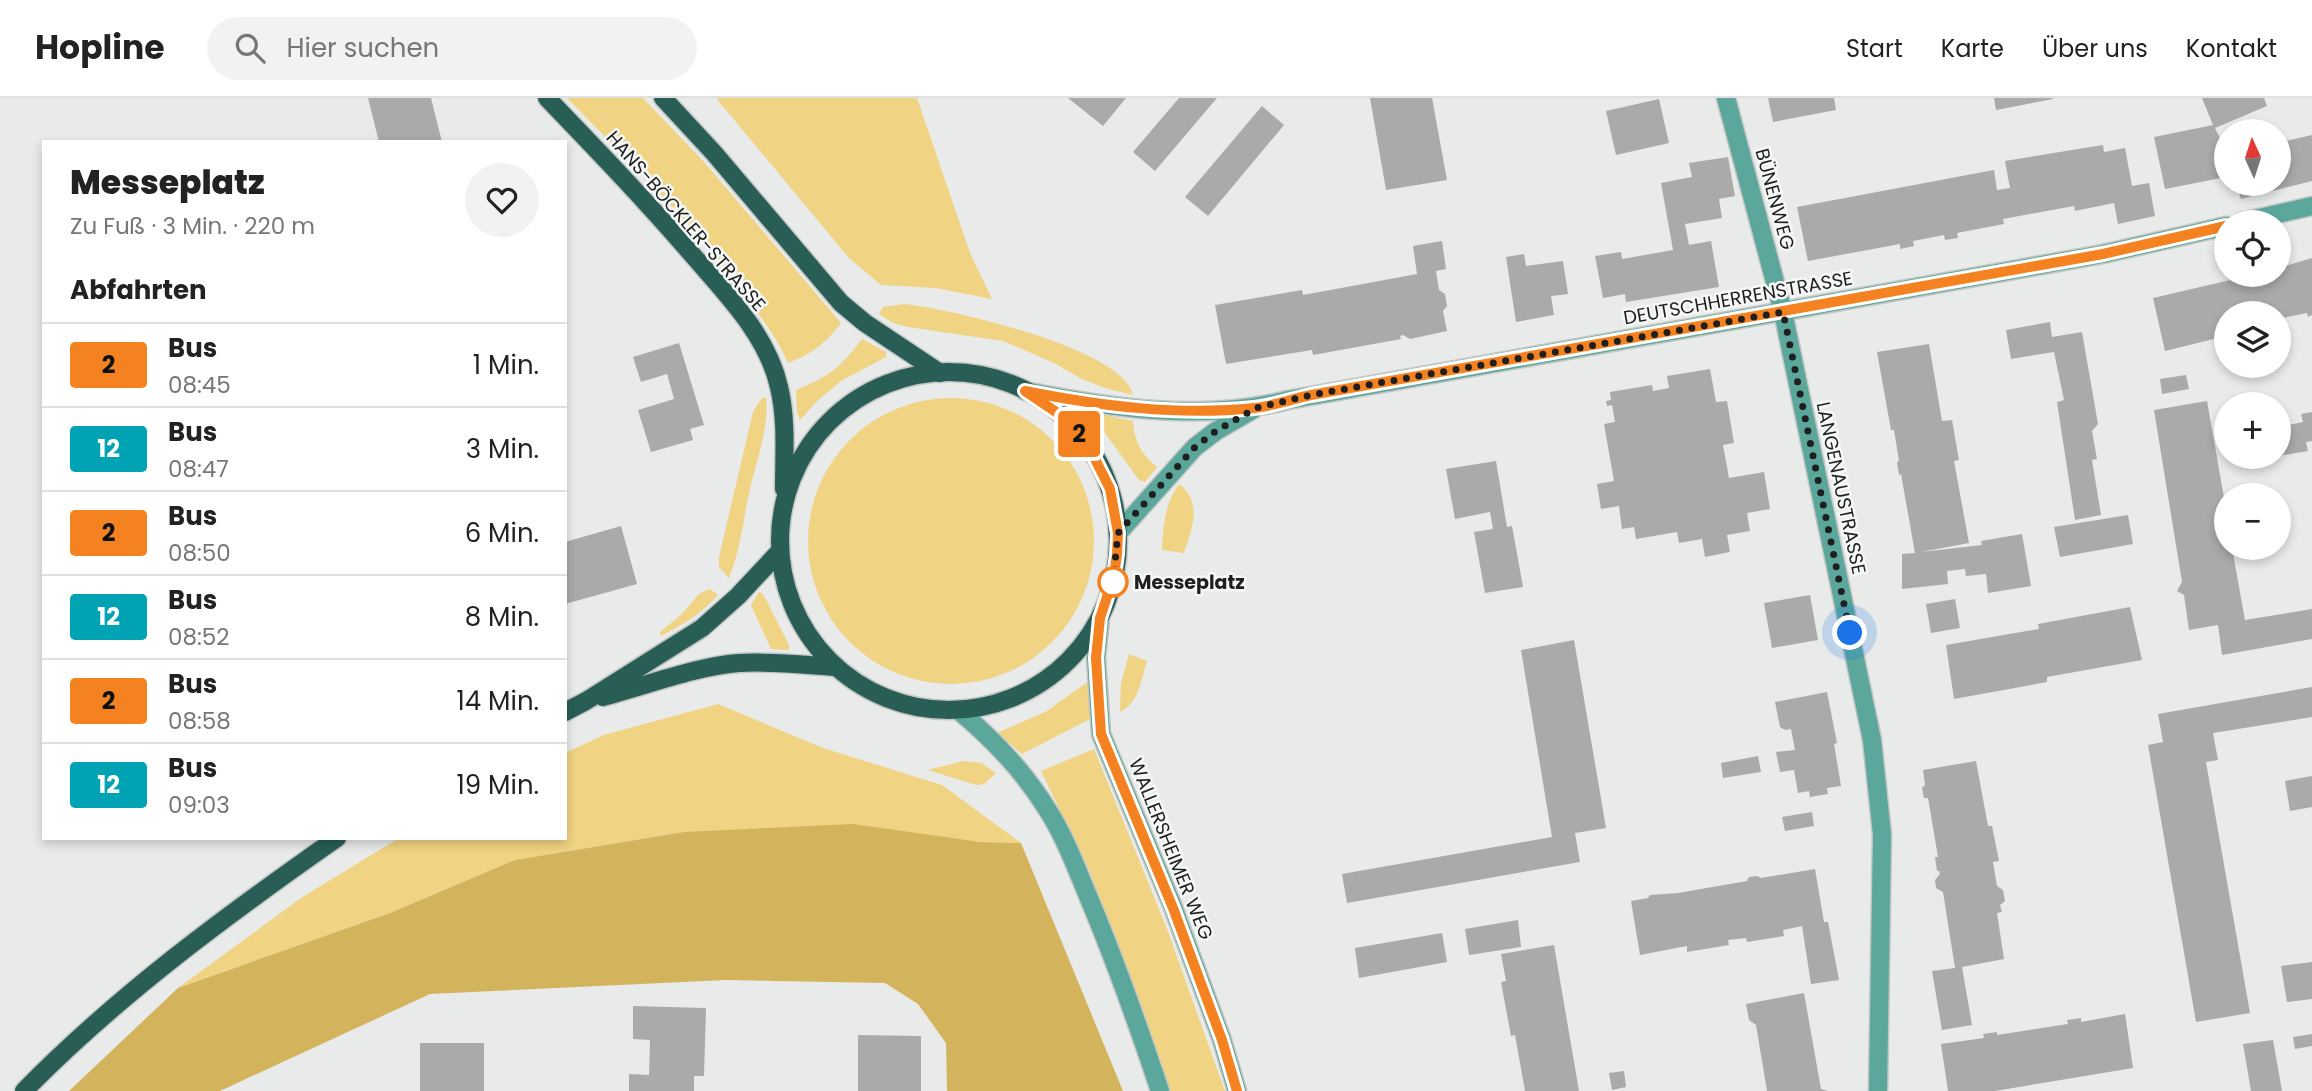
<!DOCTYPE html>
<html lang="de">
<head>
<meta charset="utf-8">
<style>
  :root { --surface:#fff; --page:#f2f2f2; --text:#222; --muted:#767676; --line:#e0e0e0 }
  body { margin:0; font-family:Poppins,sans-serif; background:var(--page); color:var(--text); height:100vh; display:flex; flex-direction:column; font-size:26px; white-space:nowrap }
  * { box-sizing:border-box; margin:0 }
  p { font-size:23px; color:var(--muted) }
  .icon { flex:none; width:38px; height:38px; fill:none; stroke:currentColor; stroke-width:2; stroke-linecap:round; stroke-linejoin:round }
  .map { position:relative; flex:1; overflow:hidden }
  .drawer { position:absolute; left:42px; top:42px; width:525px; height:700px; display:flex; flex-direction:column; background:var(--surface); border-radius:0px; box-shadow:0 4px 10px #0003 }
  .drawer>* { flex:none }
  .badge { padding:0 14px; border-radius:5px; font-size:24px; line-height:46px }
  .needle { width:46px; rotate:357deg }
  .controls { position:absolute; left:2214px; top:21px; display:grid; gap:14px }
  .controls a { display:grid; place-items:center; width:77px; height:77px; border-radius:50%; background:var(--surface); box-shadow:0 4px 10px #0003; font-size:35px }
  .you { position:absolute; width:35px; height:35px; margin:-18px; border:5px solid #fff; border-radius:50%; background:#1a73e8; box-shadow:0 0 0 10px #1a73e833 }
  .map>.badge { position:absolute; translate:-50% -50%; box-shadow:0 0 0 4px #fff }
  h2 { padding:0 28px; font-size:26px; line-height:63px }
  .round { display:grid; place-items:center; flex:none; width:74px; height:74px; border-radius:37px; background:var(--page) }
  .headline { display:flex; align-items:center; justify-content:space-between; height:119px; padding:0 28px }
  h1 { font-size:33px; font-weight:800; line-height:52px }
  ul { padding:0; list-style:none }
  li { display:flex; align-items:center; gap:21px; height:84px; padding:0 28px; border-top:2px solid var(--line) }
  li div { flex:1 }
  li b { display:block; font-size:26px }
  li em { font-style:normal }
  li .badge { min-width:77px; font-weight:700; text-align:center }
  header { display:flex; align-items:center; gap:42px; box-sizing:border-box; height:98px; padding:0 35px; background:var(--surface); border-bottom:2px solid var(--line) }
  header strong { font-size:33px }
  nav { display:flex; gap:38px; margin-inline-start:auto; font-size:24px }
  .search { width:490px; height:63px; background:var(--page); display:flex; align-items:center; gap:18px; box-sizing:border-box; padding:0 24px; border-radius:38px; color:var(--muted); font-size:26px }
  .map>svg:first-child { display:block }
</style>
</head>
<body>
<header>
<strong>Hopline</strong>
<div class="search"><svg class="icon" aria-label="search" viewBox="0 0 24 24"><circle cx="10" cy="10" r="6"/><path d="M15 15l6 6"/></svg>Hier suchen</div>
<nav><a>Start</a><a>Karte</a><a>Über uns</a><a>Kontakt</a></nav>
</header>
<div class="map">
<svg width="2312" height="993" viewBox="0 0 2312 993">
  <rect width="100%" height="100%" fill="#e8ebe9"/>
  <!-- green -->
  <g fill="#f0d383">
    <path d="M567,0h76l61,64 137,161c-15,20 -29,31 -53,40 -12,-27 -28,-48 -46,-71 -51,-71 -114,-132 -175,-194z"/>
    <polygon points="716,0 917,0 970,155 992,201 936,190 881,187 849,160"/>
    <path d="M905,206c44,5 218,44 228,91l-28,-7 -23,-9 -28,-16 -51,-22 -95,-14 -15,-4 -14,-9 4,-7z"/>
    <path d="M862,241l24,13v5l-45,24 -24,20 -17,19 -3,-8 -1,-22c34,-14 43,-21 66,-51z"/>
    <path d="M766,299c3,34 -10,63 -17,96 -6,29 -9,58 -20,85l-10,-11v-10l34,-145 8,-13z"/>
    <circle cx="951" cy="443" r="143"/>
    <path d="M1095,315l38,8c1,20 8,33 24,46l-12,15 -6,-2 -44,-61z"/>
    <path d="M1179,386c24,18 13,45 5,69l-22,-3c1,-22 3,-48 17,-66z"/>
    <path d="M710,491l8,6c-16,18 -36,30 -57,41l-1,-4 22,-18 17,-20z"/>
    <polygon points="759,494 763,496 789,547 789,552 771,551 751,507"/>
    <path d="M1129,556l18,7c-6,19 -8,42 -27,51l1,-29z"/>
    <polygon points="1093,580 1090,621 1022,656 997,635 1047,613"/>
    <polygon points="718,606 823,650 942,687 1021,745 684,734 515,762 390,815 178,890 301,800 399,740 565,740 565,655 604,637"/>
    <polygon points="1094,651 1167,831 1225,993 1169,993 1143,912 1089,772 1041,673"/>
    <polygon points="963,663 981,665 996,675 984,686 976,687 928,672"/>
  </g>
  <!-- forest -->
  <polygon fill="#d3b45d" points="853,726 980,744 1021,745 1123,993 947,993 946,945 918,906 885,885 726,882 430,896 220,993 69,993 178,890 390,815 515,762 684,734"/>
  <!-- building -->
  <g fill="#aaaba8">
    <polygon points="368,0 431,0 442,44 379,44"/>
    <polygon points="1068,0 1126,0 1103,28"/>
    <polygon points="1179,0 1217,0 1155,73 1133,54"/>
    <polygon points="1370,0 1432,0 1447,82 1386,92"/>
    <polygon points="1768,0 1834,0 1836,12 1773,24"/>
    <polygon points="1994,0 2053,0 2053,1 1996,12"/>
    <polygon points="2202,0 2264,0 2267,8 2215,30 2222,44 2226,43 2226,79 2165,91 2154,39 2213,27"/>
    <polygon points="1659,1 1669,45 1616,57 1606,13"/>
    <polygon points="1262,8 1284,27 1208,118 1185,99"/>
    <polygon points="2312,37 2312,83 2241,101 2236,86 2278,86 2278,49 2287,46 2286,43"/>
    <polygon points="2103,47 2104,54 2125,50 2132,88 2149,85 2155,118 2118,126 2114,105 2075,113 2074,108 2003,121 2004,126 1957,135 1958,140 1945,142 1944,137 1913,143 1914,148 1900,151 1900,146 1808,163 1797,109 1994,72 1997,92 2010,90 2005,63"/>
    <polygon points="1728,59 1735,98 1719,101 1722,120 1685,126 1689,147 1711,143 1719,189 1626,204 1625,196 1603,200 1595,158 1621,154 1622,161 1673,152 1661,85 1692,79 1689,65"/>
    <polygon points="1442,143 1446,171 1436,173 1439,192 1445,196 1447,208 1443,213 1447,233 1410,241 1403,237 1400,238 1401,241 1313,257 1312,252 1226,266 1215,207 1302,192 1303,197 1417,176 1413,148"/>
    <polygon points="1524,156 1526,168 1563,163 1568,196 1551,198 1554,217 1516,224 1506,159"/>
    <polygon points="2312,160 2312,217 2308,219 2307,215 2278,221 2278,215 2226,215 2226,238 2165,253 2153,200 2252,177 2278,177 2278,170"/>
    <polygon points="2050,224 2052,239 2082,234 2098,326 2092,333 2097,361 2092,362 2101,417 2075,422 2057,304 2064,302 2054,254 2011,261 2006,232"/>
    <polygon points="679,245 704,327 690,331 693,342 651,354 638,312 674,301 667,276 641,284 633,259"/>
    <polygon points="1929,246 1942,323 1952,322 1959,362 1954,363 1969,445 1921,454 1982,447 1981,443 2022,436 2031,488 1988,495 1986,476 1966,478 1965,471 1947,473 1948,486 1902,491 1902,456 1915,455 1901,376 1899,377 1897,364 1899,363 1894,332 1891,332 1877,254"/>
    <polygon points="1710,271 1716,304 1727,303 1734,345 1723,347 1729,380 1764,374 1770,411 1747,415 1750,433 1727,437 1730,454 1705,459 1702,441 1679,445 1677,434 1636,441 1634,429 1622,431 1619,408 1601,411 1597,386 1614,383 1604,326 1615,324 1612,307 1607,308 1606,303 1611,302 1610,294 1652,287 1653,293 1669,290 1667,278"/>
    <polygon points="2186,277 2189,291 2162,296 2160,281"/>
    <polygon points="2207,303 2226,411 2226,450 2232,450 2245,522 2312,511 2312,541 2222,557 2218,527 2189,532 2184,497 2177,493 2182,484 2154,312"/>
    <polygon points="2312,314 2312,343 2306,344 2308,353 2278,358 2278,329 2303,324 2301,316"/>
    <polygon points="1496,363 1507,429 1512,428 1523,489 1485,495 1474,434 1493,431 1490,414 1455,421 1446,371"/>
    <polygon points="2128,417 2133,446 2060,459 2054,429"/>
    <polygon points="621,428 637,486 565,506 565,444"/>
    <polygon points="1810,497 1818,542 1772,550 1764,505"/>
    <polygon points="1955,501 1960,530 1931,535 1926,506"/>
    <polygon points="2130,509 2142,562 2047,579 2047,584 1954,601 1946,547 2039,531 2038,526"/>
    <polygon points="1574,542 1606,730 1575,735 1580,764 1347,805 1342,776 1552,739 1521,552"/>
    <polygon points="2312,589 2312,619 2213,635 2218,662 2206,664 2250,915 2196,924 2148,647 2163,644 2158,616"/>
    <polygon points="1827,594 1837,645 1834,646 1841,688 1827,690 1828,696 1810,699 1809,693 1798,695 1794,672 1780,674 1776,654 1795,652 1791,631 1785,632 1780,629 1775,604"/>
    <polygon points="1758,658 1761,674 1723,680 1721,665"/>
    <polygon points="1976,663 1988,728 1992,728 1999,763 1993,764 1997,788 2003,792 2005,803 2000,807 2002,814 1997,815 2004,861 1962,869 1972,927 1942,932 1932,873 1955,870 1943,794 1936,790 1935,782 1940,776 1939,773 1937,773 1935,759 1938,759 1928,700 1924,700 1922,690 1925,687 1923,672"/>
    <polygon points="2312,678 2312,709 2290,713 2285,683"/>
    <polygon points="1812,714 1814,728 1785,733 1782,719"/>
    <polygon points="1815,771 1824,824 1828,824 1839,882 1811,886 1802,828 1783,832 1784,838 1747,844 1746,840 1728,842 1729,847 1687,854 1687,848 1640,857 1631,803 1648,800 1650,797 1678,795 1747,783 1749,779 1757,778 1761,780"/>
    <polygon points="1518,822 1521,849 1469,857 1465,831"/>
    <polygon points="1442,835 1447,864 1359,880 1355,850"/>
    <polygon points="1554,847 1579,993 1525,993 1515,937 1511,938 1501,884 1506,883 1501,856"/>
    <polygon points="2312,864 2312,901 2287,904 2281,868"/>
    <polygon points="1804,895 1821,991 1828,993 1767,993 1756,927 1749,922 1746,906"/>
    <polygon points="633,908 706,910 704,978 694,978 694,993 629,993 629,976 649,977 650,942 633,941"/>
    <polygon points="2125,916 2133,970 1995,993 1948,993 1941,946 1984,940 1983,936 1997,934 1997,937 2068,926 2067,922 2081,920 2081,924"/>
    <polygon points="2312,936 2312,948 2295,951 2293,939"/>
    <polygon points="858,937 921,938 921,993 858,993"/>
    <polygon points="2273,942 2282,993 2251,993 2243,946"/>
    <rect x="420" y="945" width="64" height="48"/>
    <polygon points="1624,973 1626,989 1612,992 1609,975"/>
  </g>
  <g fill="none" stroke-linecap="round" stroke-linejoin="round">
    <defs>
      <g id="minor">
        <polyline points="1726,0 1783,214 1872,642 1882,736 1878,993"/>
        <polyline points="2242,124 2312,108"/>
        <path d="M1025,293c85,17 178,31 263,9l815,-146 123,-28"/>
        <polyline points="1118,435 1195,349 1216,333 1254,311"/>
        <polyline points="1100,520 1096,560 1101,636 1173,809 1222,942 1237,993"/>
        <path d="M958,612c35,29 65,60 89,99 17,26 29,58 41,87 27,64 50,129 72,195"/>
      </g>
      <g id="major">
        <path d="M547,0c51,53 101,105 149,161 33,38 72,78 83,128 8,33 5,68 5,102"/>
        <polyline points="663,0 714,55 841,205 865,225 940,275"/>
        <circle cx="949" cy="443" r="169"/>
        <path d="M603,599c42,-11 94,-31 136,-34 33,-2 65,2 97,4"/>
        <polyline points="565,614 586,603 702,530 738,498 780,453"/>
        <path d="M24,993c94,-96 203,-176 313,-253"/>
      </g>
    </defs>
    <!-- minor casing -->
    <use href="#minor" stroke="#c4c6c4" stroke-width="21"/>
    <!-- major casing -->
    <use href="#major" stroke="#c4c6c4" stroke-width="21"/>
    <!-- minor -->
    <use href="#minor" stroke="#5ba79b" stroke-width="18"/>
    <!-- major -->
    <use href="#major" stroke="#285e56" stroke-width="18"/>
  </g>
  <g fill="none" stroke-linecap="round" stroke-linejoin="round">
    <defs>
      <path id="line" d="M1237,993l-15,-51 -49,-132 -72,-174 -5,-76 4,-40 14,-42 3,-22 1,-21 -8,-44 -20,-40 -13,-17 -15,-16 -37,-25c75,15 153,25 229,17 19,-2 38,-9 57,-13l792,-141 123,-28"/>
    </defs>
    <!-- line casing -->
    <use href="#line" stroke="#fff" stroke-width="16"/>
    <!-- line -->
    <use href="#line" stroke="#f58220" stroke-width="10"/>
    <!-- walk -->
    <polyline stroke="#1e1f1e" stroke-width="7" stroke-dasharray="0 12.6" points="1113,484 1118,435 1195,349 1216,333 1256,310 1311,297 1783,214 1850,535"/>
  </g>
  <!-- markers -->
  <circle fill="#fff" stroke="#f58220" stroke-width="3.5" cx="1113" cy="484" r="14"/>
  <g text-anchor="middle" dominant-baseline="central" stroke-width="5" stroke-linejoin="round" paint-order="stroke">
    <!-- street labels -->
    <g font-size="19" fill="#1e1f1e" stroke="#f5f8f6">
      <text transform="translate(1775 101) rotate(75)">BÜNENWEG</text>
      <text transform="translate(686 123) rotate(49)">HANS-BÖCKLER-STRASSE</text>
      <text transform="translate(1738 200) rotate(-10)">DEUTSCHHERRENSTRASSE</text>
      <text transform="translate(1841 390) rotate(78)">LANGENAUSTRASSE</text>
      <text transform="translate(1171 751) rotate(68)">WALLERSHEIMER WEG</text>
    </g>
    <!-- stop labels -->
    <g font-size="19" font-weight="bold" fill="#1e1f1e" stroke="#f5f8f6" text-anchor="start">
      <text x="1134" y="484">Messeplatz</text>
    </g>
  </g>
</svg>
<div class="controls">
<a><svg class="needle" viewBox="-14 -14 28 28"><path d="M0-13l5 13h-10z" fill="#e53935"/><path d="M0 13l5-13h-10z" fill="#767676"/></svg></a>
<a><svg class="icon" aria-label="locate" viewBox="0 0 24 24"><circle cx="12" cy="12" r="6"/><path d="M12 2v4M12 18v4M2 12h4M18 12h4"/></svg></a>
<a><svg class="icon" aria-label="layers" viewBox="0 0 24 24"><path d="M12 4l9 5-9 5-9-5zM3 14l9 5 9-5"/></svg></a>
<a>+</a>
<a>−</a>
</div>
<div class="you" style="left:1850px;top:535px"></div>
<b class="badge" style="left:1079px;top:336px;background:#f58220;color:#111">2</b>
<section class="drawer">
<div class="headline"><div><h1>Messeplatz</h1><p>Zu Fuß · 3 Min. · 220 m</p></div><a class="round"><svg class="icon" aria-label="heart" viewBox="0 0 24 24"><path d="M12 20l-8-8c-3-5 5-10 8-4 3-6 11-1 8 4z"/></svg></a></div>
<h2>Abfahrten</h2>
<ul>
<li><span class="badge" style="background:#f58220;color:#111">2</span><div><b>Bus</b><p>08:45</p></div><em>1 Min.</em></li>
<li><span class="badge" style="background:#00a3b4;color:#fff">12</span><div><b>Bus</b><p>08:47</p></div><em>3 Min.</em></li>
<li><span class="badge" style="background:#f58220;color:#111">2</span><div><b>Bus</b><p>08:50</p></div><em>6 Min.</em></li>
<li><span class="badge" style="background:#00a3b4;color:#fff">12</span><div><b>Bus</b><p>08:52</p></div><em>8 Min.</em></li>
<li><span class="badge" style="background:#f58220;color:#111">2</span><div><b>Bus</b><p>08:58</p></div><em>14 Min.</em></li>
<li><span class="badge" style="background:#00a3b4;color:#fff">12</span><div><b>Bus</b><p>09:03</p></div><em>19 Min.</em></li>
</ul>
</section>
</div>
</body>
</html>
